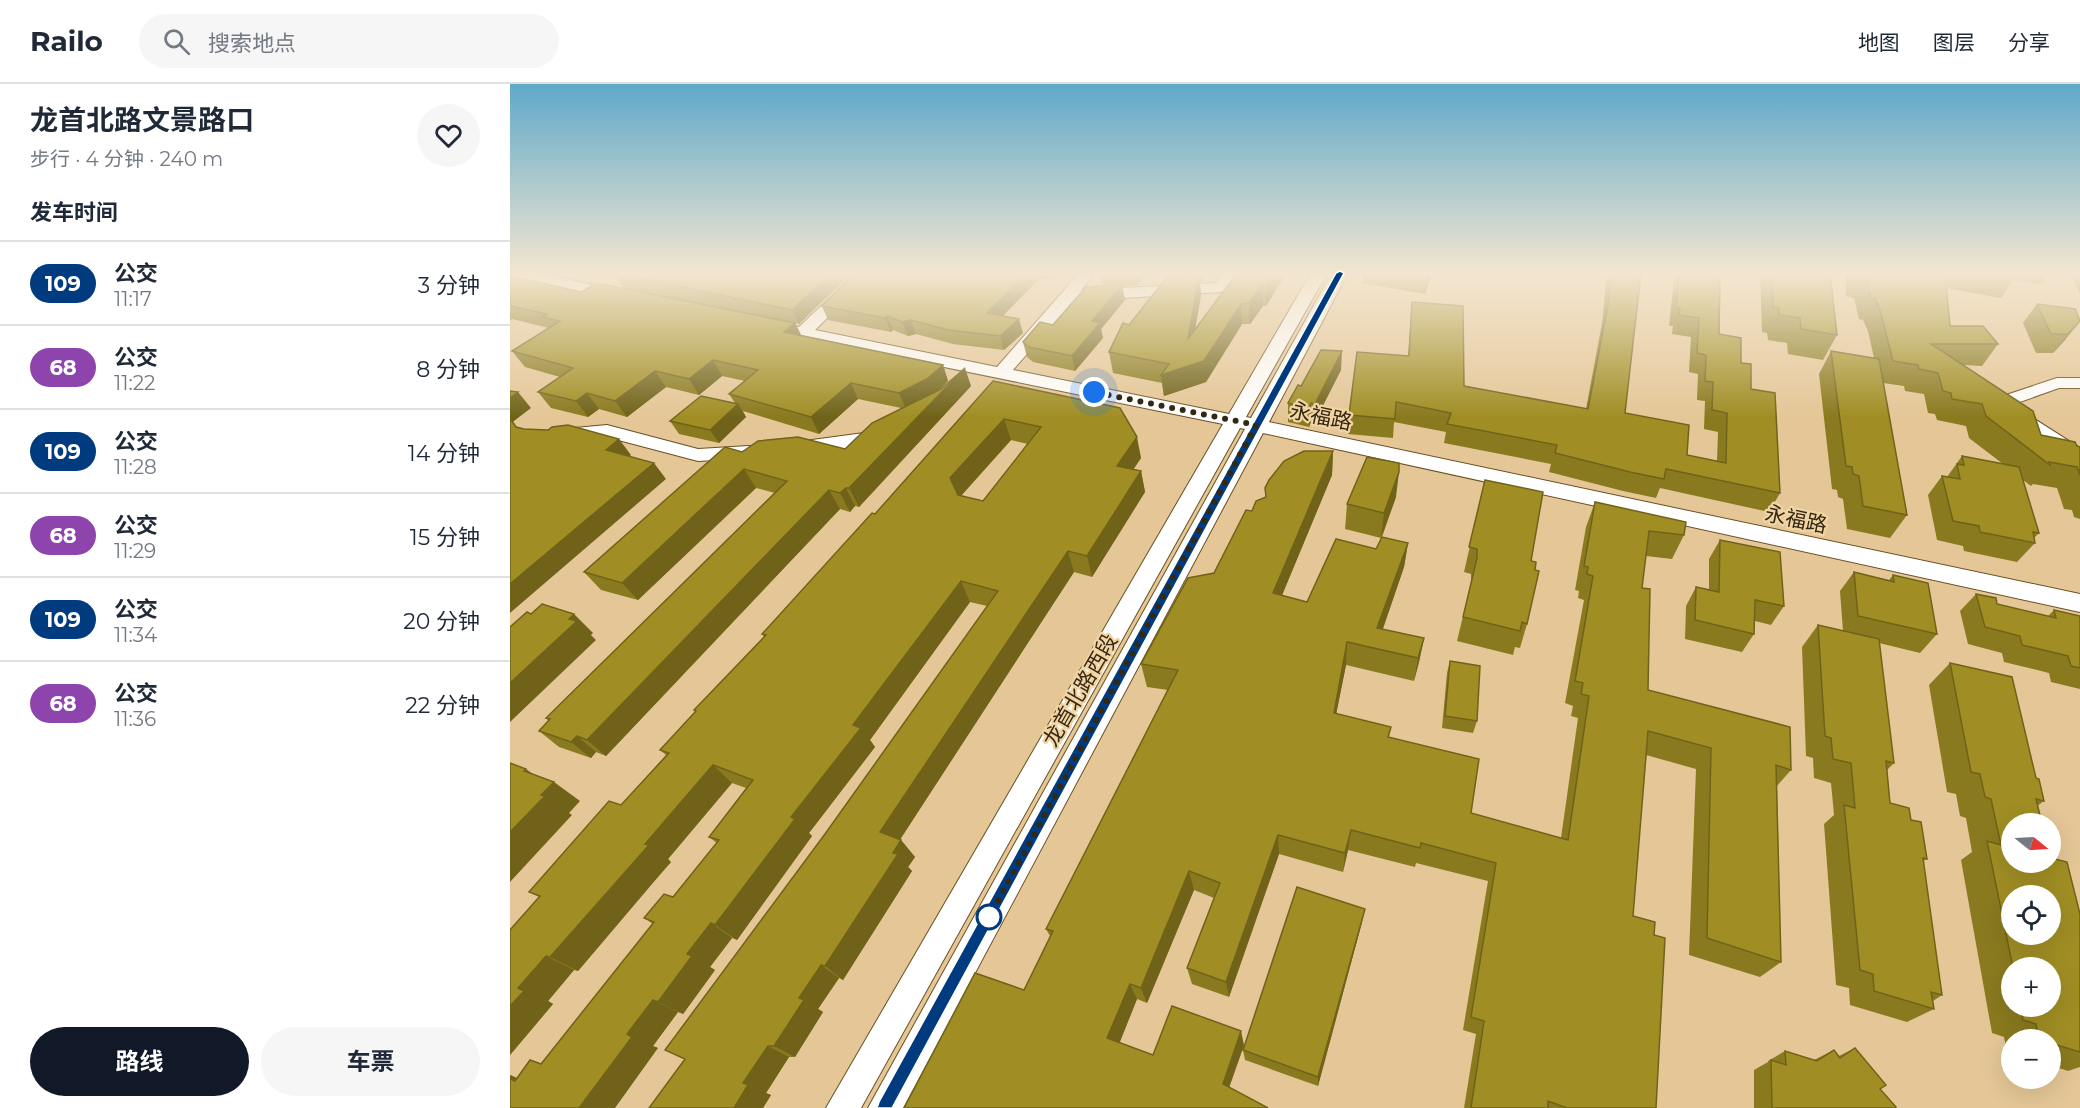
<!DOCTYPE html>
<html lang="zh">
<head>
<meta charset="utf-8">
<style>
  :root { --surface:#fff; --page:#f6f6f7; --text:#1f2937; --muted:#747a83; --line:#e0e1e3; --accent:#111827 }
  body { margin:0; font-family:Montserrat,"Noto Sans SC",sans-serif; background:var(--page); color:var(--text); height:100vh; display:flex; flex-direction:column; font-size:22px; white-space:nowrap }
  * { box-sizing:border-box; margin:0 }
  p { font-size:20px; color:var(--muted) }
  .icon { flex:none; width:33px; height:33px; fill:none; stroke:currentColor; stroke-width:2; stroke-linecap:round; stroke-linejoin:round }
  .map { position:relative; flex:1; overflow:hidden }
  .panel { display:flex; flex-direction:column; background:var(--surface); width:510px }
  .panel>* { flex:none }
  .badge { padding:0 12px; border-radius:20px; font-size:21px; line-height:39px }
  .needle { width:39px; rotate:108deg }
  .fabs { position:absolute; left:1491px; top:729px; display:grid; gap:12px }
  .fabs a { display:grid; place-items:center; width:60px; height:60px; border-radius:50%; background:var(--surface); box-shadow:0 6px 24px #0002; font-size:30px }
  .you { position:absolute; width:30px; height:30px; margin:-15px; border:4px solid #fff; border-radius:50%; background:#1a73e8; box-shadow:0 0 0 9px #1a73e833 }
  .map>.badge { position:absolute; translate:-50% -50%; box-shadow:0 0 0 3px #fff }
  h2 { padding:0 30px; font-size:22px; line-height:54px }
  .round { display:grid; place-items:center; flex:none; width:63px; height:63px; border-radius:32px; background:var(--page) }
  .headline { display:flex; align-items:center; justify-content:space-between; height:102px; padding:0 30px }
  h1 { font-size:28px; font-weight:700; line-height:45px }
  .button { display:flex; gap:12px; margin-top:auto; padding:12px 30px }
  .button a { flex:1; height:69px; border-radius:36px; background:var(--accent); color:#fff; font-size:24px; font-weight:700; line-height:69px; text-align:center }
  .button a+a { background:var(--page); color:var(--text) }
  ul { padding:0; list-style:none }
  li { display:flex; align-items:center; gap:18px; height:84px; padding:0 30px; border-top:2px solid var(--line) }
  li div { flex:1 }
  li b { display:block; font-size:22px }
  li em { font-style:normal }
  li .badge { min-width:66px; font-weight:700; text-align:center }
  header { display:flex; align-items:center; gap:36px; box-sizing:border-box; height:84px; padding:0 30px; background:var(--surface); border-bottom:2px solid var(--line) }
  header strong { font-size:28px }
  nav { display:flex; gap:33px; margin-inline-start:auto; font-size:21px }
  .search { width:420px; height:54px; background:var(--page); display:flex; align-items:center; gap:15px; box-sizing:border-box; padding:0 21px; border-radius:33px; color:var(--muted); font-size:22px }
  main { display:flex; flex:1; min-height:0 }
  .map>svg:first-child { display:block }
</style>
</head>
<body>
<header>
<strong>Railo</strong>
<div class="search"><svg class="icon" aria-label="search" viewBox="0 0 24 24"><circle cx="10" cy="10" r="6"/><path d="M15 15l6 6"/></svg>搜索地点</div>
<nav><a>地图</a><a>图层</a><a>分享</a></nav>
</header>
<main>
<section class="panel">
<div class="headline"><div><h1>龙首北路文景路口</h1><p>步行 · 4 分钟 · 240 m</p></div><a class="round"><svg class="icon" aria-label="heart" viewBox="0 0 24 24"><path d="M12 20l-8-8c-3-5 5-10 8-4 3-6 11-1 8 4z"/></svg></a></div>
<h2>发车时间</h2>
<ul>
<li><span class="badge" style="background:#003b80;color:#fff">109</span><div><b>公交</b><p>11:17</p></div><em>3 分钟</em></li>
<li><span class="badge" style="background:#8e44ad;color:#fff">68</span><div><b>公交</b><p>11:22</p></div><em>8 分钟</em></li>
<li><span class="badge" style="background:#003b80;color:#fff">109</span><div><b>公交</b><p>11:28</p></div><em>14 分钟</em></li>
<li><span class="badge" style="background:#8e44ad;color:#fff">68</span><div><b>公交</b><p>11:29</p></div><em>15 分钟</em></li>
<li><span class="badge" style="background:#003b80;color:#fff">109</span><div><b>公交</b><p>11:34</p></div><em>20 分钟</em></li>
<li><span class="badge" style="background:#8e44ad;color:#fff">68</span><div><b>公交</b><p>11:36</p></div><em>22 分钟</em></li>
</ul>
<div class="button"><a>路线</a><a>车票</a></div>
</section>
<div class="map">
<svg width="1570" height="1024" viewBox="0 0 1570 1024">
  <rect width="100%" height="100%" fill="#e5c797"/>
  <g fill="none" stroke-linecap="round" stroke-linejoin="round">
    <defs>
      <g id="minor">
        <polygon points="0,189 30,189 113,208 115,211 107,216 6,194"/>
        <polygon points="346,189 363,189 305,246 487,283 569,189 585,189 571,206 706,199 713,189 728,189 717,206 711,208 563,217 503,286 719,330 801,189 817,189 736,333 741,334 822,189 838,189 759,338 1570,510 1570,528 753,349 393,1024 358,1024 735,345 730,344 351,1024 316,1024 713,340 292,254 254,246 252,242 260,237 289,243"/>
        <polygon points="1547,294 1570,294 1570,304 1549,304 1490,325 1481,319 1484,315"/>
        <polygon points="1504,322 1570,364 1570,379 1563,378 1497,332 1495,328"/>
        <polygon points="97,341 188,365 239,362 246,363 249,368 246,373 239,374 188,377 97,353 54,357 47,355 44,351 47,347 54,345"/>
        <path d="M372,342l7,2 2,4c-11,18 -72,20 -94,22l-7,-2 -3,-4 3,-4 7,-2 67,-9z"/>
      </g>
    </defs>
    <!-- minor casing -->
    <use href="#minor" stroke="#6a5022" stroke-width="2"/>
    <!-- minor -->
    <use href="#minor" fill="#fff" fill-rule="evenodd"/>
  </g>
  <!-- wall -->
  <g fill="#8a7a1f" fill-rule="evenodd">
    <polygon points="90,189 342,189 289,240 113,204 107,193"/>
    <polygon points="346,189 548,189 542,195 529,195 492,232 513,249 494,266 443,260 406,250 398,252 383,246 381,248 318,236 312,222"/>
    <polygon points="586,189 637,189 627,201 612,202 615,216 591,245 593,254 565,287 523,278 517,273 513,258 543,241 593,202 591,192 586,191"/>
    <polygon points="670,189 694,189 693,197 690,198 691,211 685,245 727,189 776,189 756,222 753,222 740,240 732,240 696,298 654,312 652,299 603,289 599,268 619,241 670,192"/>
    <polygon points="852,189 922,189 915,210 852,199"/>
    <polygon points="1097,189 1131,189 1115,329 1177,371 1207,377 1208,348 1194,345 1195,317 1187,316 1188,290 1179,288 1181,253 1162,250 1163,242 1159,242 1164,194 1166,189 1210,189 1209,250 1231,279 1241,305 1270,409 1259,428 1150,404 1146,414 1113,407 1039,388 1041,380 934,359 936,348 884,338 883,354 838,350 839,331 898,272 902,218 954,302 1076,325 1092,239"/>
    <polygon points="1250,189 1320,189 1327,251 1313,276 1278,270 1277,259 1258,256 1257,249 1252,248"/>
    <polygon points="1336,189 1540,189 1532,200 1503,196 1491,214 1436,204 1440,242 1488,260 1472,282 1454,281 1531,351 1570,363 1570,435 1564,433 1562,426 1554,425 1547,404 1523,400 1521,402 1513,396 1529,449 1524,454 1525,459 1507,478 1454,467 1453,462 1427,456 1418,411 1432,392 1437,393 1452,372 1493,380 1459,354 1456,342 1427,336 1425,330 1418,329 1414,310 1395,307 1394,302 1373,299 1397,431 1380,454 1337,445 1333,415 1328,413 1327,406 1322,405 1309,290 1321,267 1364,274 1358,247 1353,236 1349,235 1344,214 1336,212"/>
    <polygon points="1560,189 1570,189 1570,210"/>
    <polygon points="0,192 72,208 285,239 291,251 433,281 438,297 430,305 461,302 349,423 345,422 340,428 330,425 96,672 86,668 81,674 49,663 29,647 39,637 36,634 265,409 246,404 128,516 91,506 74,488 232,368 335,365 391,324 348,315 309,350 233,327 236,333 209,359 169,350 160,337 225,319 219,310 235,297 212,292 189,311 156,303 117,333 89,325 78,333 41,324 28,308 50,293 15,283 2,267 39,244 2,235 0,237"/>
    <polygon points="1527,220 1570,236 1555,256 1543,269 1526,269 1513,239"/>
    <polygon points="831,286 804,339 801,338 799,343 778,338 778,319 791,302"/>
    <path d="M483,297l148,77 -8,11 8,2 4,21 -53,85 -18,-5 -174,267 15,18 -7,10 4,4 -69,109 -4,-2 -21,31 5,3 -28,45h-6l-23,36 5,2 -8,13h-114l36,-49 140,-225 162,-228 -17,-4 -100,138 5,7 -66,86 3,3 -75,104 -5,-2 -22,29 5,3 -32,44 -5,-2 -25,34 5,2 -148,60v-33l7,3 13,-18 12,4 111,-140 -9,-6 29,-21 44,-54 -8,-6 37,-49 -14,-5 -64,76 3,3 -14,16 -79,93 -4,-1 -26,31 5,3 -43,51 29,-158 -10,-5 92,-87 45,-50 -6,-5 35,-38 -1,-2 70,-73 -2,-3 113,-120zM501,356l17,4 -45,57 -22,-5z"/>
    <polygon points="823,367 822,391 772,511 797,518 866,465 871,454 835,445 837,420 886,413 872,453 898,459 894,483 873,545 914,554 909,578 904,597 836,581 826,630 881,643 879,653 961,729 1051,754 1068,634 1061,632 1063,622 1055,619 1074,516 1068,514 1069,507 1065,506 1076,443 1085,418 1174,451 1162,475 1136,472 1132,504 1138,606 1281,686 1267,702 1271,878 1250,893 1179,871 1186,685 1136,671 1123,832 1144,851 1146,1024 954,1024 966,950 953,946 978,797 906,779 905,783 838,766 833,788 769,770 719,913 682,900 677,884 704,814 684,806 637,919 627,915 609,959 643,971 734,961 719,1004 394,1024 514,906 540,852 536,845 658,606 637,603 631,580 704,489 742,427 756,413 755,404"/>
    <polygon points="975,396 1021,477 1017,540 1010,564 1005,563 1003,571 947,557 961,499 961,490 954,488"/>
    <polygon points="1210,456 1274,522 1261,541 1245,537 1244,550 1232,568 1175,555 1176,522 1186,503 1199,506 1199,475"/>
    <polygon points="1344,488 1379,496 1383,491 1427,550 1410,569 1369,559 1384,679 1377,686 1380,719 1401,736 1417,775 1413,777 1432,911 1423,917 1424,925 1397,938 1340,921 1339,904 1326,901 1314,740 1324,731 1321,699 1304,694 1303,674 1296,672 1292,563 1308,541 1333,547 1330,507"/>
    <polygon points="1466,510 1487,520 1538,532 1544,526 1570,532 1570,605 1541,598 1539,589 1494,578 1492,569 1458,560 1450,527"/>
    <polygon points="940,577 967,637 963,649 932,644 937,589"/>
    <path d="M1440,579l86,115 8,23 -32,23 43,35 25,55v153l-12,4 -18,-6v-25h-38v13l-5,-1 -3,-15 -12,-4 -31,-173 11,-8 -6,-34 -6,-2 -4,-22 -9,-2 -18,-107zM1502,884h38v38h-38z"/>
    <polygon points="852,838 808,1002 735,976 733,966"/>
    <polygon points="1345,964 1370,1005 1385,1024 1244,1024 1244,986 1258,978 1258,977 1275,967 1304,976 1324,966 1329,972"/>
  </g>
  <!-- shaded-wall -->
  <g fill="#706319">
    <polygon points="322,189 342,189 289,240 282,226"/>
    <polygon points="517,189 527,189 529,195 482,243 477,229"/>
    <polygon points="541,189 548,189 542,195"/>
    <polygon points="626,189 637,189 627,201"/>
    <polygon points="763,189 776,189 756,222 755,202"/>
    <polygon points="918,189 922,189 915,210 917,193"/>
    <polygon points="689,191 691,211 680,276 678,255"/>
    <polygon points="612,201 615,216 591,245 593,254 565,287 562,272 582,237"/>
    <polygon points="752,201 753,222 740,240 739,219"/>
    <polygon points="731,220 732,240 696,298 654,312 651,291"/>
    <polygon points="377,232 383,246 381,248 375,234"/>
    <polygon points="509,235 513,249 494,266 490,252"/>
    <polygon points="401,236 406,250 398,252 392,238"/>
    <polygon points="1570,237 1555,256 1543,269 1558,250"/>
    <polygon points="285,239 293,255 274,248"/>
    <polygon points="832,267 831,286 804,339 805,320"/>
    <polygon points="203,276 212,292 189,311 179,295"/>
    <polygon points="433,281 438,297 424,311 396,325 389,309"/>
    <polygon points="455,284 461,302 349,423 339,404"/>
    <polygon points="145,287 156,303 117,333 105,317"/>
    <polygon points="341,299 348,315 309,350 301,333"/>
    <polygon points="8,308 21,324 0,340 0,314"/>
    <polygon points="77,309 89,325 78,333 66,317"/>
    <polygon points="801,319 801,338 799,343 799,324"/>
    <polygon points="228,320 236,333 209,359 200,346"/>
    <polygon points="494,335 501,356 448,415 440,394"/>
    <polygon points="627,353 631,374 612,403 607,382"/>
    <polygon points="109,355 121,371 108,382 96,366"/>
    <polygon points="823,367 822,391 763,533 763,509"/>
    <polygon points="144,379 156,395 0,529 0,500"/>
    <polygon points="234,385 246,404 128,516 112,499"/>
    <polygon points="631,387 635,408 582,493 577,472"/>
    <polygon points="889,388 886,413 871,454 874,429"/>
    <polygon points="336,404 345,422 340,428 330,409"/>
    <polygon points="319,406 330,425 96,672 77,656"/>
    <polygon points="898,459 894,483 866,564 867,544"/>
    <polygon points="558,467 564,488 384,765 370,748"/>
    <polygon points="451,497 460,518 360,656 365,663 299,749 302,752 227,856 205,841 281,733 343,641"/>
    <polygon points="64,530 83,549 81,551 86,556 0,638 0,599"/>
    <polygon points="914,554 909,578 904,597 908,574"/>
    <polygon points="837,558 836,581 822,651 824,629"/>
    <polygon points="67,652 86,668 81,674 61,658"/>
    <polygon points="203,681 222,699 158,775 161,778 147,794 68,887 40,873 135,760"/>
    <polygon points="16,685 39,702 44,698 70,717 59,729 62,731 0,798 0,748 14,687"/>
    <polygon points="841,746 838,766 833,788 835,769"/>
    <polygon points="768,751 769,770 719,913 716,898"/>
    <polygon points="391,756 405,773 398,783 402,787 333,896 315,882"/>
    <polygon points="679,787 684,806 637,919 631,904"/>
    <polygon points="855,825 852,838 808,1002 808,993"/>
    <polygon points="201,839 222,854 200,883 205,886 173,930 148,918 177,870"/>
    <polygon points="36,872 64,886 38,917 43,920 0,971 0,922 8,904"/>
    <polygon points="311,881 329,894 308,925 313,928 285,973 264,962 289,914"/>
    <polygon points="620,900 627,915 606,968 597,954"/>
    <polygon points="143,916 168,928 143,962 148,964 105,1024 69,1024 117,950"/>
    <polygon points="731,947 734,961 716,1012 713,1000"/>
    <polygon points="258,962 279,973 256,1009 261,1011 253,1024 224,1024 233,999"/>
    <polygon points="0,991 36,1007 0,995"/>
  </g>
  <!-- building -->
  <g fill="#a08e24" stroke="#706319" stroke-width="1.5" fill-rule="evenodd">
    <polygon points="105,189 322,189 282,226"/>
    <polygon points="346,189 517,189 477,229 509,235 490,252 438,246 401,236 392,238 377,232 375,234 312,222"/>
    <polygon points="727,189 763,189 755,202 752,201 739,219 731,220 694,277 651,291 659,280 599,268 613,239 619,241 657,193 689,191 678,255"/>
    <polygon points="896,189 918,189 917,193"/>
    <polygon points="1101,189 1131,189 1115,329 1179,341 1177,371 1216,379 1217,329 1202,326 1203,298 1195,297 1196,271 1187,269 1189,234 1169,231 1170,224 1166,223 1169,189 1210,189 1209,250 1231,254 1231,279 1241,280 1241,305 1265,309 1270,409 1156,385 1154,395 1120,388 1045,369 1047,361 937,340 941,329 886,318 885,335 839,331 847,268 899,272 902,218 953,222 954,302 1078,325 1098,221"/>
    <polygon points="1262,189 1320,189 1327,251 1291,245 1290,234 1269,231 1269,224 1263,223"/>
    <polygon points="1347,189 1435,189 1440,242 1473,242 1488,260 1421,260 1523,327 1531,351 1565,358 1567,362 1570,363 1570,391 1567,383 1539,378 1540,381 1476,332 1472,320 1442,315 1441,309 1433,307 1428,289 1409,285 1408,281 1383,277 1370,226 1365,214 1361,214 1356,193 1347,192"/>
    <polygon points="1485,189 1504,189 1505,193"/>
    <polygon points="0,192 72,208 86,199 285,239 274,248 433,281 417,295 389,309 341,299 301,333 219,310 248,286 203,276 179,295 145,287 105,317 77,309 66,317 28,308 63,284 2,267 50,237 32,233 37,230 0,222"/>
    <polygon points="612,201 582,237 590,239 562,272 519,263 513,258 530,238 543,241 576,203"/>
    <polygon points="1527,220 1565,225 1570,237 1558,250 1541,250"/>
    <polygon points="811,266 832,267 805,320 801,319 799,324 778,319 788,301 791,302"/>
    <polygon points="1321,267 1369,275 1397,431 1353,422 1349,392 1343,390 1342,383 1336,382"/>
    <polygon points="455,284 339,404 336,404 330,409 319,406 77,656 67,652 61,658 29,647 40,635 36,634 277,397 234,385 112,499 74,488 215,363 232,368 248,357 288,353 335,365 362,339 431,305"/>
    <path d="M483,297l127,27 17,29 -20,29 24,5 -54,85 -19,-5 -188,281 21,8 -8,13 5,1 -73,112 -4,-1 -22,33 5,2 -30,46h-6l-25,37 5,2 -14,23h-85l36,-49 -20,-9 160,-216 173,-243 -37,-10 -108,144 8,3 -70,89 4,2 -80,106 -4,-2 -24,31 5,2 -34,46 -5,-2 -26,34 5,3 -53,71h-69v-29l5,2 15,-21 11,4 113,-142 -10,-4 20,-24 9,3 46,-57 -10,-3 44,-57 -40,-15 -68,79 4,1 -15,17 -84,95 -4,-1 -28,32 6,3 -14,15v-76l30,-34 -11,-4 80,-91 12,4 48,-52 -9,-3 36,-39 -2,-1 72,-75 -4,-1 110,-121 3,1zM494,335l37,8 -58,74 -25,-6 -8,-17z"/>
    <polygon points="0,307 8,308 0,314"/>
    <polygon points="191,312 228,320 200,346 160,337"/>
    <polygon points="0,337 2,337 6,343 14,345 38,346 42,343 58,341 109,355 96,366 144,379 0,500"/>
    <polygon points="794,367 823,367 763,509 797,518 826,455 866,465 872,453 898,459 867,544 914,554 908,574 837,558 824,629 881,643 878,653 969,675 961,729 1058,756 1079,612 1071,610 1073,599 1065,597 1083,492 1077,490 1078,483 1074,482 1085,418 1176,438 1174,451 1139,447 1132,504 1140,505 1138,606 1280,643 1281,686 1266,681 1271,878 1197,854 1201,664 1138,647 1123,832 1145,838 1144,851 1155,854 1146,1024 1057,1024 1038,1017 1038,1024 961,1024 974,937 961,933 986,779 911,759 910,764 841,746 835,769 768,751 716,898 677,884 710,799 679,787 631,904 620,900 597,954 643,971 662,922 731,947 713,1000 758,1024 394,1024 465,889 514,906 543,847 536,845 668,586 631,580 678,494 704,489 736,426 742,427 746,417 756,413 755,404 759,396 774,377"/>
    <polygon points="1452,372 1509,383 1529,449 1523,448 1525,459 1470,448 1469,442 1443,437 1432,392 1450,395 1447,380 1454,381"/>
    <polygon points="857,373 889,379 889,388 874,429 837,420"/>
    <polygon points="975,396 1033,408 1021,477 1026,478 1025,486 1029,487 1017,540 1012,538 1010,547 953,533 967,474 967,465 959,463"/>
    <polygon points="1210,456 1270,468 1274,522 1245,516 1244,550 1185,536 1186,503 1209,508"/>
    <polygon points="1344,488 1384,498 1383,491 1418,499 1427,550 1348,532"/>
    <polygon points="1466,510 1486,514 1487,520 1546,534 1544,526 1570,532 1570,584 1561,582 1558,572 1512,561 1510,552 1475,543"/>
    <polygon points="32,520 64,530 59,535 67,537 0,599 0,543 17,528 21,530"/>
    <polygon points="1308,541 1369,555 1384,679 1376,677 1380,719 1399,724 1401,736 1411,738 1417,775 1413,774 1432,911 1421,908 1424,925 1364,907 1363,890 1350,886 1334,721 1345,724 1341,679 1323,675 1321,654 1315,652"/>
    <polygon points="940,577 970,582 967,637 935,632"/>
    <path d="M1440,579l62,14 24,101 3,1 5,22 -8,-2 6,25h-30v38h38v-18l2,1 3,14 12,3 13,52v138l-30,-9v-3l-11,-1 -3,-15 -13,-4 -3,-14h30v-38h-37l-26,-127 14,4 -10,-46 -6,-2 -5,-23 -9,-2zM1502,812h38v38h-38z"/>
    <polygon points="0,679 16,685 14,687 44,698 31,711 35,712 0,748"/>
    <polygon points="787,803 855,825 808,993 733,966"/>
    <polygon points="1345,964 1376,1001 1370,1005 1386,1023 1385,1024 1262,1024 1261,976 1276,981 1275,967 1307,977 1324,966 1330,974"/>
  </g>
  <!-- sky -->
  <linearGradient id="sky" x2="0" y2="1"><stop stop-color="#60a9ca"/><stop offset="0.57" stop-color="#f3e6d0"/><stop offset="1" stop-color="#f3e6d0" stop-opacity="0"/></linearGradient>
  <rect width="1570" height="333" fill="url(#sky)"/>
  <!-- line -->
  <polygon fill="#003b80" stroke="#fff" stroke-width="1.5" points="830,187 834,189 382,1024 367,1024 369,1018 826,189"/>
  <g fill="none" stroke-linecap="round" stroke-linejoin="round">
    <!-- walk -->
    <polyline stroke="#332814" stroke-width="6" stroke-dasharray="0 10.8" points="479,833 476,839 746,341 584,308"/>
  </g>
  <!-- markers -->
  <circle fill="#fff" stroke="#003b80" stroke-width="3" cx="479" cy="833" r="12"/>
  <g text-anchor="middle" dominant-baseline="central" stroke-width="4.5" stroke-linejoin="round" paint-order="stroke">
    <!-- street labels -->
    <g font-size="21" fill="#332814" stroke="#f2d4a3">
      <text transform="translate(811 332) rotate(12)">永福路</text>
      <text transform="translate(1286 435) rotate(12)">永福路</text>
      <text transform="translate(570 606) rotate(-60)">龙首北路西段</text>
    </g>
  </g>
</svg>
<div class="fabs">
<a><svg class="needle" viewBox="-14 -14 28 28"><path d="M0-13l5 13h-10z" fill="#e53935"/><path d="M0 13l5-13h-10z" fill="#747a83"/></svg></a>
<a><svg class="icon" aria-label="locate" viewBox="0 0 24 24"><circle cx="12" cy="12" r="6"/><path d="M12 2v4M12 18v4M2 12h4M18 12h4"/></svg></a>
<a>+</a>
<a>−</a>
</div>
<div class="you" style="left:584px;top:308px"></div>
</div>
</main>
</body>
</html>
